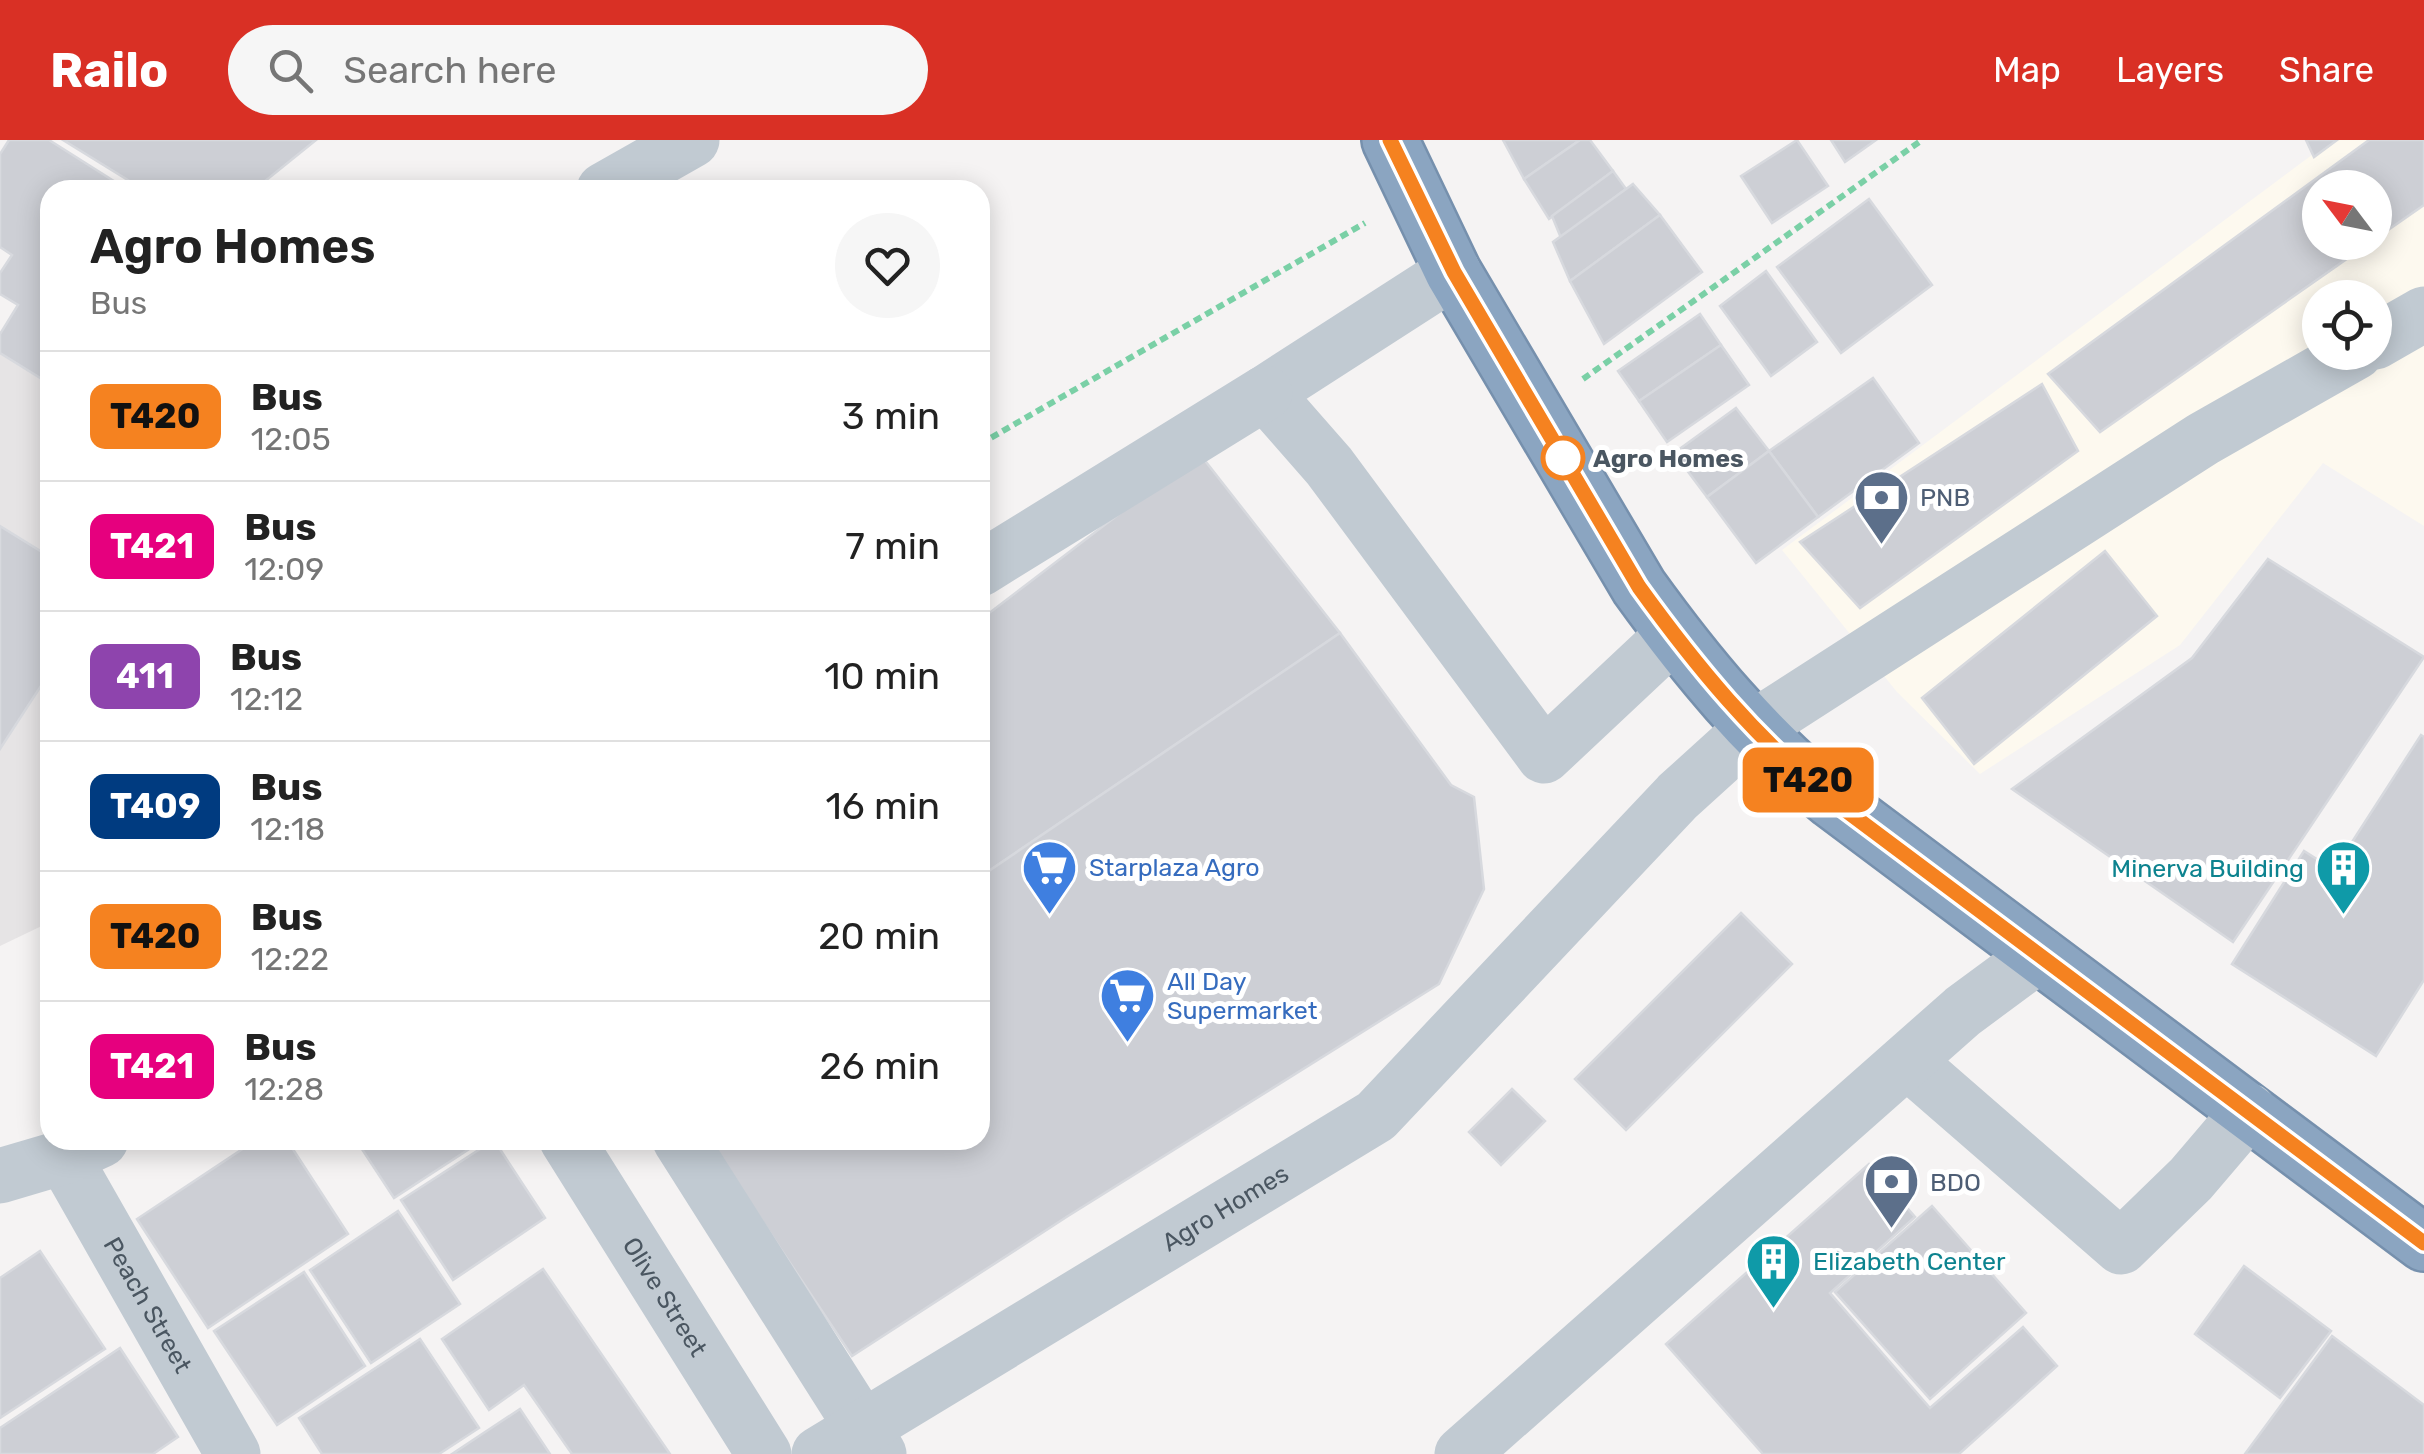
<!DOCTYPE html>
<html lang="en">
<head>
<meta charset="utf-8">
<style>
  :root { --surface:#fff; --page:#f6f6f6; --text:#222; --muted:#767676; --line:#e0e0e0; --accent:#d93025 }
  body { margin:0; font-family:Rubik,sans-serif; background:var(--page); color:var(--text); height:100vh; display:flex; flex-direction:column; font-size:38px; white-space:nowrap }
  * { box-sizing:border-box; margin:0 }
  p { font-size:32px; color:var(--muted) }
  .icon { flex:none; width:55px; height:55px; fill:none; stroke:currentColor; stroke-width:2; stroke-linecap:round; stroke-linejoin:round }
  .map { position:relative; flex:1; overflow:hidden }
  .details { position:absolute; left:40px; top:40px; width:950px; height:970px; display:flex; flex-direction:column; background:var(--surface); border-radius:30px; box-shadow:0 5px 25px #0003 }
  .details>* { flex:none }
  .badge { padding:0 20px; border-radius:15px; font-size:35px; line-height:65px }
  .needle { width:65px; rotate:302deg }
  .fabs { position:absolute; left:2302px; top:30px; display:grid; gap:20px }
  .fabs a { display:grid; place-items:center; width:90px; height:90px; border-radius:50%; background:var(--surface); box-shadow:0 5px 25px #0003; font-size:50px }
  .map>.badge { position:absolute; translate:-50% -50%; box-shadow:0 0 0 5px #fff }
  .round { display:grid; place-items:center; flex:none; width:105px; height:105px; border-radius:52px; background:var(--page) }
  .overview { display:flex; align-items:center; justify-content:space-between; height:170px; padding:0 50px }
  h1 { font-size:48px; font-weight:600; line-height:75px }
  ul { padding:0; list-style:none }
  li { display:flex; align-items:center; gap:30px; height:130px; padding:0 50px; border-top:2px solid var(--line) }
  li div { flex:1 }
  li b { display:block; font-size:38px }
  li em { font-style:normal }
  li .badge { min-width:110px; font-weight:700; text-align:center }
  header { display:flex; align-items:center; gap:60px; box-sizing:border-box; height:140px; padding:0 50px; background:var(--accent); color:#fff }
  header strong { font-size:48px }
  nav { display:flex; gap:55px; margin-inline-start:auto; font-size:35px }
  .search { width:700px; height:90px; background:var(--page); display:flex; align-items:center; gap:25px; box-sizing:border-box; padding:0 35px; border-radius:55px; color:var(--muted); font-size:38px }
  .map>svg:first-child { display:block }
</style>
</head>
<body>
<header>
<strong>Railo</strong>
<div class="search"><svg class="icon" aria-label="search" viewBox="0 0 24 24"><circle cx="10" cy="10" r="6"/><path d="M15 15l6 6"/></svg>Search here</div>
<nav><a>Map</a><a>Layers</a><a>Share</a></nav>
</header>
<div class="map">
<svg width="2424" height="1314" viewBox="0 0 2424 1314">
  <rect width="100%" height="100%" fill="#f5f3f3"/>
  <!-- commercial -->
  <path fill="#fdf9ef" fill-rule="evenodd" d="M2332,0h92v386l-101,-63 -143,182 -200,129 -83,-82 -115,-142zM2320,48h55v54h-55zM2320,158h55v54h-55z"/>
  <!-- education -->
  <polygon fill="#e6e4e5" points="0,191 50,214 50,782 0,806"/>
  <!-- building -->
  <g fill="#cdcfd5" stroke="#d7d9de" stroke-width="2.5">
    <polygon points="9,0 49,0 128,50 50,50 50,244 0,213 0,194 18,165 0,154 0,133 12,115 0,107 0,14"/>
    <polygon points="63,0 316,0 254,50 144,50"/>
    <polygon points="1503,0 1580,0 1524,39"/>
    <polygon points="1580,0 1590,0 1613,31 1549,79 1524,39"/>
    <polygon points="1797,0 1828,46 1772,83 1741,36"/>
    <polygon points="1831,0 1876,0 1845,22"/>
    <polygon points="2306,0 2337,0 2314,17"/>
    <polygon points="2369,0 2424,0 2424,65 2375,99 2375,48 2320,48 2320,102 2371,102 2100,292 2048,234"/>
    <polygon points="1613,31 1626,49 1561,98 1552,76"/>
    <polygon points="1633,44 1660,75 1570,141 1553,102"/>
    <polygon points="1869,59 1932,145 1841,213 1777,127"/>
    <polygon points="1660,75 1702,132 1604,204 1570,141"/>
    <polygon points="1766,131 1817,202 1771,236 1720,166"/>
    <polygon points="1700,174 1721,205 1639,261 1618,231"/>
    <polygon points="1721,205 1749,245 1667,302 1639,261"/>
    <polygon points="1873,238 1919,303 1818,377 1769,311"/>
    <polygon points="2042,244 2078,311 1860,468 1800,402"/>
    <polygon points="1736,268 1769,311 1707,357 1674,313"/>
    <polygon points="1769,311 1818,377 1756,423 1707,357"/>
    <polygon points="1199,313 1340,493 980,737 980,480"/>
    <polygon points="0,386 50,417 50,532 0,609"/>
    <polygon points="2105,411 2157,476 1974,624 1922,558"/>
    <polygon points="2268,419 2424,517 2233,802 2012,649 2192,518"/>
    <polygon points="1340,493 1451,645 1474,657 1484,749 1439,844 1068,1076 852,1216 708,1000 980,1000 980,737"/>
    <polygon points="2421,595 2424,597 2424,840 2376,916 2232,824 2304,711 2334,730"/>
    <polygon points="1741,773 1792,824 1626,990 1575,939"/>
    <polygon points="1512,949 1545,981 1501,1025 1469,992"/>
    <polygon points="256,1000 287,1000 348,1094 208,1188 137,1079"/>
    <polygon points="356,1000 483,1000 394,1058"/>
    <polygon points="494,1000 545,1078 453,1140 401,1060"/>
    <polygon points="1869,1024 1915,1077 1830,1153 1930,1268 2023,1187 2057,1226 1959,1314 1763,1314 1666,1204"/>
    <polygon points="1932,1066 2026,1173 1930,1259 1835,1152"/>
    <polygon points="398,1071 460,1164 371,1223 310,1130"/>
    <polygon points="40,1111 105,1209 0,1278 0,1138"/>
    <polygon points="2244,1126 2331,1191 2280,1258 2195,1194"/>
    <polygon points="543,1129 670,1314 572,1314 524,1245 489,1270 442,1199"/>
    <polygon points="304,1132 365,1226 277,1285 214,1191"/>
    <polygon points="2332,1196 2424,1265 2424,1314 2245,1314"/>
    <polygon points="420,1199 479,1288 439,1314 322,1314 299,1278"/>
    <polygon points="120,1208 178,1297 153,1314 0,1314 0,1288"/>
    <polygon points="520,1269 550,1314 452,1314"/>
  </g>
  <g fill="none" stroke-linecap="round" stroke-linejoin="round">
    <defs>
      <path id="highway" d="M1390,0l63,132 186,315c57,79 117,152 193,213l592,443"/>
    </defs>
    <!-- highway casing -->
    <use href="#highway" stroke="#7690ad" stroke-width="60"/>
    <!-- path -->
    <g stroke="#7ad0a6" stroke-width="6" stroke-dasharray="8 5" stroke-linecap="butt">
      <polyline points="1583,239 1922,0"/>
      <polyline points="980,304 1365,83"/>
    </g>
    <!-- minor -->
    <g stroke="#c1cad2" stroke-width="55">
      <polyline points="604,50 692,0"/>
      <polyline points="1453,132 1265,253 1329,326 1544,616 1673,495"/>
      <polyline points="2375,202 2424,174"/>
      <polyline points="980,429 1265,253"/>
      <polyline points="1907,921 2121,1107 2191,1039 2249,971"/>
      <path id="s1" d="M567,1000l197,314"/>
      <polyline points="680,1000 879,1314"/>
      <path id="s2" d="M64,1017l169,297"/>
      <polyline points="0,1036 64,1017 101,1000"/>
      <path id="s3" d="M819,1314l557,-338 302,-320 74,-67 451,-290 153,-87"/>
      <polyline points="1462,1314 1963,871 2039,815"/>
    </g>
    <!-- highway -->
    <use href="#highway" stroke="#8ba5c1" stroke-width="55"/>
  </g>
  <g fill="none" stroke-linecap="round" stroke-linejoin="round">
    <defs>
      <path id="line" d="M1390,0l64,132 185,315c57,79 117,152 193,213l592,443"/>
    </defs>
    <!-- line casing -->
    <use href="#line" stroke="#fff" stroke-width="22"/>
    <!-- line -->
    <use href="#line" stroke="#f58220" stroke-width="15"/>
  </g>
  <!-- icons -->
  <defs>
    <symbol id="bank-pin" viewBox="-11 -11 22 30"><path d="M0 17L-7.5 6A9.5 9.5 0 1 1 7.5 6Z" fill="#5c6f8a" stroke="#fff"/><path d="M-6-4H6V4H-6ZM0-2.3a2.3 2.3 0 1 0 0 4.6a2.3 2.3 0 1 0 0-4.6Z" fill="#fff"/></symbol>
    <symbol id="supermarket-pin" viewBox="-11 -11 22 30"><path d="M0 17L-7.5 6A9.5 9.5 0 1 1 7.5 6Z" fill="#3f7fe0" stroke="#fff"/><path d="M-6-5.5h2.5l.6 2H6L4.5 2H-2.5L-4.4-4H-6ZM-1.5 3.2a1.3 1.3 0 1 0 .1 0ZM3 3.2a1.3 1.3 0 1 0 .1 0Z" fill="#fff"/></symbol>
    <symbol id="building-pin" viewBox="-11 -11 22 30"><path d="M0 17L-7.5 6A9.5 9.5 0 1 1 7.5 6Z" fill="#0f9aa8" stroke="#fff"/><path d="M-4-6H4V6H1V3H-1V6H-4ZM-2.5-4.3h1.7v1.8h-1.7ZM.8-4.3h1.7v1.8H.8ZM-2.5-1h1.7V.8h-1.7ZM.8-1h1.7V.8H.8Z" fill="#fff"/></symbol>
  </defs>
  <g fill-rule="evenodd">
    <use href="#bank-pin" x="1850" y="326" width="63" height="86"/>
    <use href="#supermarket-pin" x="1018" y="696" width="63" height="86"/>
    <use href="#building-pin" x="2312" y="696" width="63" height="86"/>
    <use href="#supermarket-pin" x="1096" y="824" width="63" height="86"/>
    <use href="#bank-pin" x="1860" y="1010" width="63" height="86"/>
    <use href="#building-pin" x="1742" y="1090" width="63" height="86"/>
  </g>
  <!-- markers -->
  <circle fill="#fff" stroke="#f58220" stroke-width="5" cx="1563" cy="318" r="20"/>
  <g text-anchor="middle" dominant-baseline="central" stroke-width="10" stroke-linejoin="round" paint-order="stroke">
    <!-- stop labels -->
    <g font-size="25" font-weight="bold" fill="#4a5661" stroke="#fff" text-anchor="start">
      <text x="1593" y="318">Agro Homes</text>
    </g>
    <!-- service labels -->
    <g font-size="25" fill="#4e5e75" stroke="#fff" text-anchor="start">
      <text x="1920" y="357">PNB</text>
      <text x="1930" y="1042">BDO</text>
    </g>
    <!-- shop labels -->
    <g font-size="25" fill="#366cbe" stroke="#fff" text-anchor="start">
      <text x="1089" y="727">Starplaza Agro</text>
      <text x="1167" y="841">All Day<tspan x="1167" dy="29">Supermarket</tspan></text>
    </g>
    <!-- culture labels -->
    <g font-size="25" fill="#0d838f" stroke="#fff" text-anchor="end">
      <text x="2304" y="728">Minerva Building</text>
      <text x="1813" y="1121" text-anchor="start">Elizabeth Center</text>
    </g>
    <!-- street labels -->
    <g font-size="25" fill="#4a5661" stroke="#fff">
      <text stroke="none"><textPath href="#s3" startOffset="475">Agro Homes</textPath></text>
      <text stroke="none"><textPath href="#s1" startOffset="185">Olive Street</textPath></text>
      <text stroke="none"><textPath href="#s2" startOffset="170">Peach Street</textPath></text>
    </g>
  </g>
</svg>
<div class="fabs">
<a><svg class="needle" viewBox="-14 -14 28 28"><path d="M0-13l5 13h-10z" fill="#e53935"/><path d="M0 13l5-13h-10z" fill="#767676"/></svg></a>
<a><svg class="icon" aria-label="locate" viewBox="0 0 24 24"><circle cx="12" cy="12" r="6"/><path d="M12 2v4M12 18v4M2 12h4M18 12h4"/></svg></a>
</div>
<b class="badge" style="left:1808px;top:640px;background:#f58220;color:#111">T420</b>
<section class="details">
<div class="overview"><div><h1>Agro Homes</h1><p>Bus</p></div><a class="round"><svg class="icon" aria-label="heart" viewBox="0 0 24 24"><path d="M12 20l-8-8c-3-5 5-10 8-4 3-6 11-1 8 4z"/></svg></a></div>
<ul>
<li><span class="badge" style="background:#f58220;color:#111">T420</span><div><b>Bus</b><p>12:05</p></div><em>3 min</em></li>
<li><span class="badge" style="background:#e6007e;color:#fff">T421</span><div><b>Bus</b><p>12:09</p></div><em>7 min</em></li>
<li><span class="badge" style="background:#8e44ad;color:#fff">411</span><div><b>Bus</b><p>12:12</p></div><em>10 min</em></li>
<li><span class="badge" style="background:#003b80;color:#fff">T409</span><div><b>Bus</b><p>12:18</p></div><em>16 min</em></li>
<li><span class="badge" style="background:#f58220;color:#111">T420</span><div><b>Bus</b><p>12:22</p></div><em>20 min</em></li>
<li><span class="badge" style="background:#e6007e;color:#fff">T421</span><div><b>Bus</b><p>12:28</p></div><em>26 min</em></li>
</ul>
</section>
</div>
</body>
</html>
